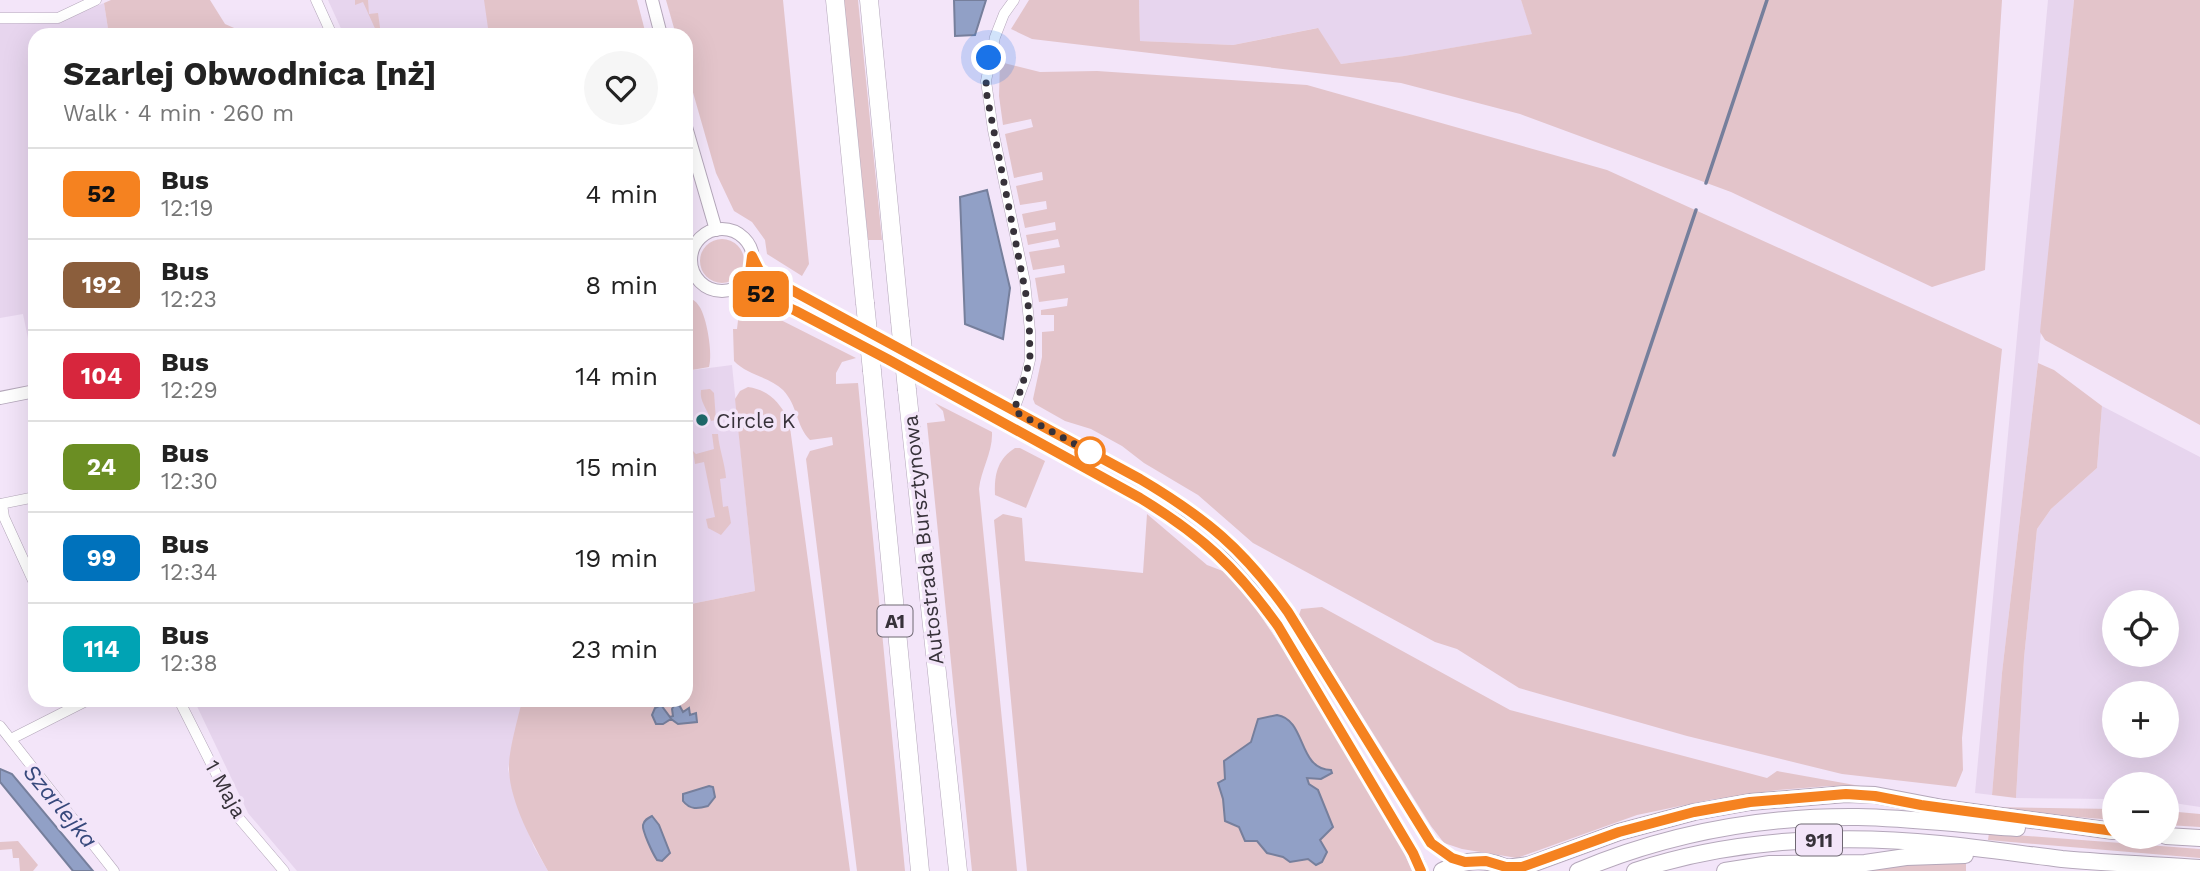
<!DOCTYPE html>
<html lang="en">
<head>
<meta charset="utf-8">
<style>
  :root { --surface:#fff; --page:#f6f6f6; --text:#222; --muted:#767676; --line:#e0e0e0 }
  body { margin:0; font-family:"Work Sans",sans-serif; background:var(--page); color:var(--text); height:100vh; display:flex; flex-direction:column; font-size:26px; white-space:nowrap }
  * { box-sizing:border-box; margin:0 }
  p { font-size:23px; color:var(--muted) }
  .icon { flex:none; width:38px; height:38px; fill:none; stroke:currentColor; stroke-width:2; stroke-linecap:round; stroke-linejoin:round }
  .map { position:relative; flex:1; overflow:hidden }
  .panel { position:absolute; left:28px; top:28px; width:665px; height:679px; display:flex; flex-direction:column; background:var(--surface); border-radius:21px; box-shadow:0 7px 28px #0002 }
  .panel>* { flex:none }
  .badge { padding:0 14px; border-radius:10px; font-size:24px; line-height:46px }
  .fabs { position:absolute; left:2102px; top:590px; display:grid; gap:14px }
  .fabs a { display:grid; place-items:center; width:77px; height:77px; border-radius:50%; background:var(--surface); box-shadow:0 7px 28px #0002; font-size:35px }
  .you { position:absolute; width:35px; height:35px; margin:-18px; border:5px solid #fff; border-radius:50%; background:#1a73e8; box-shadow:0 0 0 10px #1a73e833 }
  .map>.badge { position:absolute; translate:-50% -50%; box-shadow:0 0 0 4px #fff }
  .round { display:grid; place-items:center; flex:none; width:74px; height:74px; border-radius:37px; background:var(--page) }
  .headline { display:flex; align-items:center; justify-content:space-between; height:119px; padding:0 35px }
  h1 { font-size:33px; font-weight:700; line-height:52px }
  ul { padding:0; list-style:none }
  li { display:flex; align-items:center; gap:21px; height:91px; padding:0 35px; border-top:2px solid var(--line) }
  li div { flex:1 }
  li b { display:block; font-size:26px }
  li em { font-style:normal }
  li .badge { min-width:77px; font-weight:700; text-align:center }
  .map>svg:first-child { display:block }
</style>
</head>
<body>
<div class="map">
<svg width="2200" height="871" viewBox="0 0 2200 871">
  <rect width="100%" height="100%" fill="#f3e5f9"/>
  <!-- built -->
  <g fill="#e7d5ee" fill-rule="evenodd">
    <polygon points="328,0 496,0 502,35 344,35"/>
    <polygon points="1139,0 1521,0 1533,34 1404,56 1341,64 1317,28 1233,45 1140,41"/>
    <polygon points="2048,0 2074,0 2038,363 2002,673 1992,795 1975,793"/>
    <polygon points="104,3 109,35 35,35 34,368 23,314 0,318 0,24 57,23"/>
    <polygon points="732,365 755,591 686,605 686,371"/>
    <path d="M2102,406l98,51v350l-33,-5 -1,-18h-52v15l-98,-1 8,-140 13,-129 14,-20 46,-41zM2114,602h52v52h-52zM2114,693h52v53h-52z"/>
    <polygon points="194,700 522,700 508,769 514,796 534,847 548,871 297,871 248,813"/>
  </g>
  <!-- green -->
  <g fill="#e3c4ca">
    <polygon points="111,0 210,0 225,24 250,35 109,35 104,3"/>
    <polygon points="355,0 368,0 369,14 378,13 381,35 378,35 363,2 355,5"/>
    <polygon points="484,0 637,0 646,35 489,35"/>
    <polygon points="666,0 783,0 809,264 802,276 767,254 765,240 752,222 734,211 716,173 686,68 686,35 676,35"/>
    <polygon points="844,0 858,0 882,240 868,240"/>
    <polygon points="1029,0 1139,0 1140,41 1233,45 1318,28 1341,64 1404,56 1532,34 1521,0 2002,0 1985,270 1932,287 1731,192 1520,114 1401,83 1032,39 1011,29"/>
    <polygon points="2074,0 2200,0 2200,425 2045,340 2040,332"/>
    <polygon points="1000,62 1040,72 1097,71 1307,85 1607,170 2002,349 1962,738 1963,770 1956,787 1842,774 1687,736 1519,688 1457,649 1435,642 1253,543 1198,495 1144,463 1122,446 1091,429 1065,421 1035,404 1033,399 1042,357 1042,332 1054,331 1054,315 1041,315 1041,310 1067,306 1068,298 1039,302 1035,278 1065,273 1064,265 1033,270 1029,252 1060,247 1058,239 1028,245 1026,235 1056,230 1055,222 1025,228 1022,214 1047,209 1046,201 1020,205 1016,186 1043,180 1042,172 1014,178 1005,134 1033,127 1031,119 1003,125 999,96"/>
    <circle cx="722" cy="261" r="22"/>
    <path d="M686,296c5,2 10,5 13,10 8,11 14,49 10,61l-23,4z"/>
    <path d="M746,305l19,7 91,46 -14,4 -6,11v11l22,-1 47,488h-48l-51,-412 4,-8 23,-6 -1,-8 -22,3c-14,-14 -12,-34 -27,-50 -13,-13 -36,-15 -49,-29l-1,-32h4l2,-17z"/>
    <polygon points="2038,363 2054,370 2102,406 2097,468 2051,509 2037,529 2024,658 2016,798 1992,795 2002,673"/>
    <path d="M748,387c21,3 31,15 41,33l61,451h-302c-15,-27 -38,-69 -39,-101 -1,-18 9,-51 13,-70h164v-95l69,-14 -20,-192 5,-8z"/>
    <path d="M710,389l4,4 2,27 -5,1c-3,-11 -12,-20 -10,-31z"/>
    <path d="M935,403l57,29c1,20 -11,37 -13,57l38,382h-45l-45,-448 18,-2 -2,-10z"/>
    <path d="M712,434h6c1,15 7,29 8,44l-6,1 3,28 5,-1 3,17 -10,12 -13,-7 -2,-9 9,-2 -11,-55 -9,2 -2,-13 3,3 18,-5z"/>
    <path d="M1015,448h5l25,13 -19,47 -31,-13c-1,-19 2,-36 20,-47z"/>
    <polygon points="1003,514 1022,518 1025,561 1143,573 1147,514 1207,565 1228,573 1244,591 1309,688 1402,848 1412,871 1027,871 994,520"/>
    <polygon points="1322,607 1510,710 1767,778 1777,771 1877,789 1829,786 1778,790 1709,800 1637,815 1517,858 1462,849 1444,843 1431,826 1299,615 1301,609"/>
    <polygon points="1991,807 2114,809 2114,820 1991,810"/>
    <polygon points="2167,811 2200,814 2200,827 2167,825"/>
    <polygon points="1989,833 2200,849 2200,858 1988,840"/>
    <polygon points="18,841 38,865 33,871 20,871 19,858 13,858 12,849 0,850 0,842"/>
    <polygon points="1942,862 1966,863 1966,871 1788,871"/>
  </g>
  <!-- water -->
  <g fill="#91a0c6" stroke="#767f9c" stroke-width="2">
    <polygon points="954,0 986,0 975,35 955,36"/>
    <polygon points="987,190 1010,288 1003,339 965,324 960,197"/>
    <polygon points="677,701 683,712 689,708 690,715 696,713 697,722 678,724 671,719 663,724 656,724 652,715 655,708 661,705 670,717 673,716 672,709"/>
    <path d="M1277,715c30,5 20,54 54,55l1,3 -11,6 -14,-1 2,6 9,6 15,37 -13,13 7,12 -5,10 -6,3 -8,-6 -18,3 -7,-5 -16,-4 -10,-12h-12l-6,-14 -14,-6 -2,-22 -5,-16 7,-4 -1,-18 27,-19 7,-23z"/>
    <polygon points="0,769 12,774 93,871 73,871 0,782"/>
    <path d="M709,786l4,1 2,10 -7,9c-10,3 -18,4 -25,-5v-7z"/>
    <path d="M652,816l7,9 11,28 -8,8 -5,-1c-4,-6 -15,-29 -14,-35 1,-5 5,-7 9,-9z"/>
  </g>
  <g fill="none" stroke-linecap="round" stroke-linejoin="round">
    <!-- stream -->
    <g stroke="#767f9c" stroke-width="3.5">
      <polyline points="1706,183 1767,0"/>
      <polyline points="1614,455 1696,210"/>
    </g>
    <defs>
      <g id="minor">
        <polyline points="316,0 332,35"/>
        <polyline points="0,18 58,18 96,0"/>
        <polyline points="1008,426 1026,377 1030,360 1030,331 1025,282 993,130 986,81 995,37 1004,14 1014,0"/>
        <polyline points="0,504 35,497"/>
        <polyline points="2,504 4,517 35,585"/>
        <polyline points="179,700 238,817 284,871"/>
        <polyline points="0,726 114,871"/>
        <polyline points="11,739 88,700"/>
      </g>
      <g id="tertiary">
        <polyline points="652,0 661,35"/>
        <polyline points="686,127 716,230"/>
        <circle cx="722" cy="260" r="31"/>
        <path d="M752,256l7,14 14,10 367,199c66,39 103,70 148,133l143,231 21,15 13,4"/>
        <polyline points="740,285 796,311 889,360 1140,498 1179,522 1225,560 1252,590 1277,626 1418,862 1421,871"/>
        <polyline points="0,398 35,391"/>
      </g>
      <g id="primary">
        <polyline points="2166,836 2200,838"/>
        <polyline points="1506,868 1529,865 1619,832 1694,812 1750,802 1846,794 1875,795 1943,808 2113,831"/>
        <path d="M1442,871c22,-12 48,-14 70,0"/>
        <path d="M1578,871c88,-37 184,-55 280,-54 53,1 106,8 159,11"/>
        <path d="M1635,871c96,-32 205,-37 305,-27 41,4 81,10 122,15 46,4 92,6 138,9"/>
        <polyline points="1725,871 1770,864 1865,863 1906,857 1965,855"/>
      </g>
      <g id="motorway">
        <polyline points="835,0 865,303"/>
        <polyline points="869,0 900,321"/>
        <polyline points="872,371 920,871"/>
        <polyline points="907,390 958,871"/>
      </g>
    </defs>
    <!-- minor casing -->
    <use href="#minor" stroke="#b4a7ba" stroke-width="11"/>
    <!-- tertiary casing -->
    <use href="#tertiary" stroke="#b4a7ba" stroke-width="14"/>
    <!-- primary casing -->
    <use href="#primary" stroke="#b4a7ba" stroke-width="18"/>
    <!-- motorway casing -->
    <use href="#motorway" stroke="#b4a7ba" stroke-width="19"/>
    <!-- minor -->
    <use href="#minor" stroke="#fff" stroke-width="10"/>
    <!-- tertiary -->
    <use href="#tertiary" stroke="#fff" stroke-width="12"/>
    <!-- primary -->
    <use href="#primary" stroke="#fff" stroke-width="16"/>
    <!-- motorway -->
    <use href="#motorway" stroke="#fff" stroke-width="18"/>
    <defs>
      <g id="motorway-bridge">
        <polyline points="865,303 872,371"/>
        <polyline points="900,321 907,390"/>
      </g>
    </defs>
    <!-- motorway-bridge casing -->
    <use href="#motorway-bridge" stroke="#b4a7ba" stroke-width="19" stroke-linecap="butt"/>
    <!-- motorway-bridge -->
    <use href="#motorway-bridge" stroke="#fff" stroke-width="18"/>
  </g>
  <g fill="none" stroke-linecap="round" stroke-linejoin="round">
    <defs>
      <path id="line" d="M1421,871l-8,-18 -135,-227c-42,-59 -77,-91 -138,-128l-251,-138 -93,-49 -56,-26 10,-13 2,-16 7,14 14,10 367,199c66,39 103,70 148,133l143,231 21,15 13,4 21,-1 20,6h16l97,-35 75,-20 56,-10 96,-8 29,2 46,9 193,26"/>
    </defs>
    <!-- line casing -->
    <use href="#line" stroke="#fff" stroke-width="16"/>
    <!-- line -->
    <use href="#line" stroke="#f58220" stroke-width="10"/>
    <!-- walk -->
    <polyline stroke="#37323a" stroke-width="7" stroke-dasharray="0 12.6" points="989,58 986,81 987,96 1029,310 1030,360 1014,411 1097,456 1090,452"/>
  </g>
  <!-- markers -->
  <circle fill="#1e6a6b" stroke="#f3e5f9" stroke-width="2.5" cx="702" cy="420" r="7"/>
  <circle fill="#fff" stroke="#f58220" stroke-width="3.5" cx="1090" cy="452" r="14"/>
  <g text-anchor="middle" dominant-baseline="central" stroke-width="7" stroke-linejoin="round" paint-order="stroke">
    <!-- shield labels -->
    <g fill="#f3e5f9" stroke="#6f6873" stroke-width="2">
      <rect x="877.5" y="605.5" width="35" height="31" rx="5"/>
      <rect x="1796" y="824.5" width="46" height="31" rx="5"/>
    </g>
    <g font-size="19" font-weight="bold" fill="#37323a">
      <text x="895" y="621">A1</text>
      <text x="1819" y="840">911</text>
    </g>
    <!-- poi labels -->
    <g font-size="21" fill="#37323a" stroke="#f3e5f9" text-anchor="start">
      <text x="716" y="420">Circle K</text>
    </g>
    <!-- street labels -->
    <g font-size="21" fill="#37323a" stroke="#f3e5f9">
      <text transform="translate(923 540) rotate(-96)">Autostrada Bursztynowa</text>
      <text transform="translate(226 789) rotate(61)">1 Maja</text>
    </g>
    <!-- water labels -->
    <g font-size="23" font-style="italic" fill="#37497c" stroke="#f3e5f9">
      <text transform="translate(60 806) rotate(50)">Szarlejka</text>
    </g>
  </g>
</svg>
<div class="fabs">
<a><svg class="icon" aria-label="locate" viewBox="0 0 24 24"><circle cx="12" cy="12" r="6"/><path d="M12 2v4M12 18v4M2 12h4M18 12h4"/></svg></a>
<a>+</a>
<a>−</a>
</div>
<div class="you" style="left:989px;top:58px"></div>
<b class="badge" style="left:761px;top:294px;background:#f58220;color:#111">52</b>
<section class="panel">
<div class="headline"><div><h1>Szarlej Obwodnica [nż]</h1><p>Walk · 4 min · 260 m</p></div><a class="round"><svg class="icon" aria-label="heart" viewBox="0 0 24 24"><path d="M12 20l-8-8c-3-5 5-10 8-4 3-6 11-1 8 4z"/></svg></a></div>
<ul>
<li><span class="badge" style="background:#f58220;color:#111">52</span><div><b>Bus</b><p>12:19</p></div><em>4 min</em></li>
<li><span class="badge" style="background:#8b5e3c;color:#fff">192</span><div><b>Bus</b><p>12:23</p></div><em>8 min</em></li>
<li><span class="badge" style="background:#d7263d;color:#fff">104</span><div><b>Bus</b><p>12:29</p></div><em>14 min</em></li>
<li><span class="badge" style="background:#6b8e23;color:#fff">24</span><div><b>Bus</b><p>12:30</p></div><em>15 min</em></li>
<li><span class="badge" style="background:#0072bc;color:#fff">99</span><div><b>Bus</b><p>12:34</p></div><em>19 min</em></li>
<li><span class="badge" style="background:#00a3b4;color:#fff">114</span><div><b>Bus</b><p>12:38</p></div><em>23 min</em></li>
</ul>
</section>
</div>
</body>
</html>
